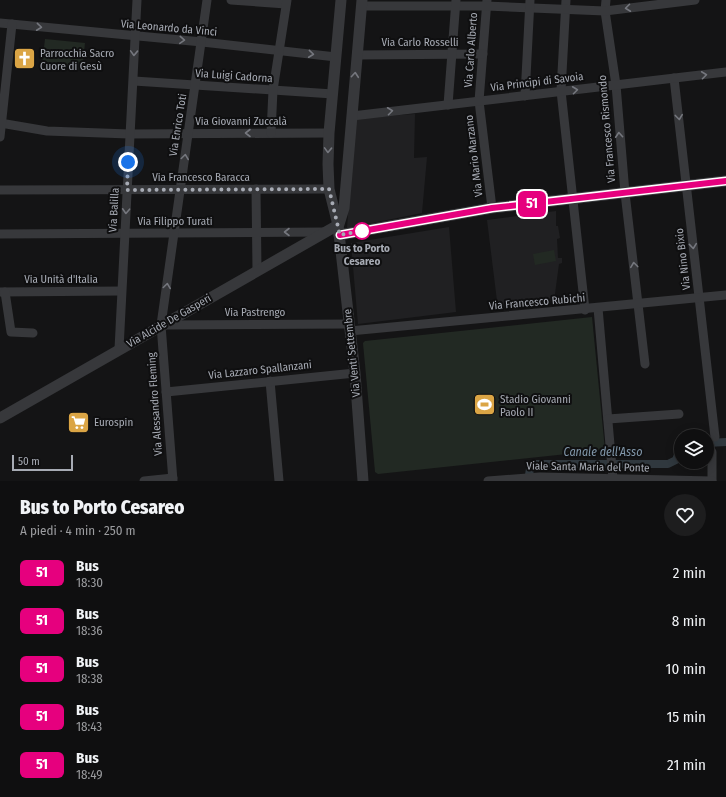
<!DOCTYPE html>
<html lang="it">
<head>
<meta charset="utf-8">
<style>
  :root { --surface:#0f0f10; --page:#1d1d1e; --text:#f1f3f6; --muted:#9b9c9f; --line:#2f2f30 }
  body { margin:0; font-family:"Fira Sans Condensed",sans-serif; background:var(--page); color:var(--text); height:100vh; display:flex; flex-direction:column; font-size:15px; white-space:nowrap }
  * { box-sizing:border-box; margin:0 }
  p { font-size:13px; color:var(--muted) }
  .icon { flex:none; width:22px; height:22px; fill:none; stroke:currentColor; stroke-width:2; stroke-linecap:round; stroke-linejoin:round }
  .map { position:relative; height:481px; overflow:hidden }
  .panel { display:flex; flex-direction:column; background:var(--surface); flex:1 }
  .panel>* { flex:none }
  .badge { padding:0 8px; border-radius:6px; font-size:14px; line-height:26px }
  .controls { position:absolute; left:674px; top:429px; display:grid; gap:8px }
  .controls a { display:grid; place-items:center; width:40px; height:40px; border-radius:50%; background:var(--surface); box-shadow:0 2px 10px #0003,0 0 0 1px var(--line); font-size:20px }
  .scale { position:absolute; left:12px; bottom:10px; width:61px; box-sizing:border-box; padding-left:4px; border:2px solid #a7abb4; border-top:0; font-size:11px; line-height:14px; white-space:nowrap; color:#a7abb4; -webkit-text-stroke:3px #0f0f10; paint-order:stroke }
  .you { position:absolute; width:20px; height:20px; margin:-10px; border:3px solid #fff; border-radius:50%; background:#1a73e8; box-shadow:0 0 0 6px #1a73e833 }
  .map>.badge { position:absolute; translate:-50% -50%; box-shadow:0 0 0 2px #fff }
  .round { display:grid; place-items:center; flex:none; width:42px; height:42px; border-radius:21px; background:var(--page) }
  .summary { display:flex; align-items:center; justify-content:space-between; height:68px; padding:0 20px }
  h1 { font-size:19px; font-weight:800; line-height:30px }
  ul { padding:0; list-style:none }
  li { display:flex; align-items:center; gap:12px; height:48px; padding:0 20px }
  li div { flex:1 }
  li b { display:block; font-size:15px }
  li em { font-style:normal }
  li .badge { min-width:44px; font-weight:700; text-align:center }
  .map>svg:first-child { display:block }
</style>
</head>
<body>
<div class="map">
<svg width="726" height="481" viewBox="0 0 726 481">
  <rect width="100%" height="100%" fill="#141415"/>
  <!-- built -->
  <g fill="#202022">
    <polygon points="415,114 414,158 427,157 422,213 347,228 355,118"/>
    <polygon points="556,211 556,226 558,226 560,238 557,239 558,258 562,258 562,263 559,264 554,301 498,309 487,220"/>
    <polygon points="449,227 456,312 358,324 351,243"/>
  </g>
  <!-- green -->
  <g fill="#222923">
    <polygon points="45,39 85,43 82,70 42,65"/>
    <polygon points="554,250 556,261 535,265 533,254"/>
    <polygon points="592,317 605,450 378,474 375,472 363,343 365,341"/>
  </g>
  <g fill="none" stroke-linecap="round" stroke-linejoin="round">
    <!-- canal -->
    <g stroke="#30383e" stroke-width="8">
      <polyline points="707,443 726,442"/>
      <polyline points="528,481 530,469 536,464 668,464 676,460 681,447"/>
    </g>
    <!-- minor -->
    <g stroke="#37383b" stroke-width="9">
      <polyline points="231,0 286,4"/>
      <polyline points="487,0 479,101 492,208"/>
      <polyline points="566,0 561,91 585,310"/>
      <polyline points="606,0 605,11 616,85 625,193 645,364"/>
      <polyline points="362,6 486,6 605,11 695,0"/>
      <polyline points="0,23 202,42 336,57"/>
      <polyline points="357,55 483,54"/>
      <polyline points="674,78 715,437"/>
      <polyline points="134,81 333,94"/>
      <polyline points="525,96 530,0"/>
      <polyline points="448,105 456,0"/>
      <polyline points="352,116 726,72"/>
      <polyline points="0,123 47,131 129,134 329,133"/>
      <polyline points="271,133 273,90 287,0"/>
      <polyline points="0,137 12,24"/>
      <polyline points="256,189 257,270"/>
      <polyline points="0,190 329,189"/>
      <polyline points="0,234 326,232"/>
      <polyline points="0,292 121,291"/>
      <polyline points="5,292 11,332 33,333"/>
      <polyline points="598,308 613,479"/>
      <polyline points="163,325 349,324"/>
      <polyline points="350,331 726,295"/>
      <polyline points="119,349 137,0"/>
      <polyline points="270,381 279,481"/>
      <polyline points="166,392 355,373"/>
      <polyline points="608,419 679,414"/>
      <polyline points="712,452 712,481"/>
      <polyline points="144,481 173,478"/>
      <polyline points="173,481 161,325 207,0"/>
      <polyline points="488,481 540,477 712,481"/>
    </g>
    <!-- tertiary -->
    <g stroke="#37383b" stroke-width="11">
      <polyline points="341,0 329,133 328,164 329,189 338,225 355,373 363,481"/>
      <polyline points="339,224 344,208 362,0"/>
      <polyline points="339,235 492,208 726,181"/>
      <polyline points="0,418 338,225"/>
    </g>
  </g>
  <!-- one-way arrows -->
  <defs><path id="oneway-chevron" d="M-2-3.5L2.5 0L-2 3.5" fill="none" stroke-width="1.6" stroke-linecap="round" stroke-linejoin="round"/></defs>
  <g stroke="#75777e">
    <use href="#oneway-chevron" transform="translate(628 8) rotate(173)"/>
    <use href="#oneway-chevron" transform="translate(39 27) rotate(6)"/>
    <use href="#oneway-chevron" transform="translate(182 40) rotate(4)"/>
    <use href="#oneway-chevron" transform="translate(134 53) rotate(92)"/>
    <use href="#oneway-chevron" transform="translate(311 54) rotate(6)"/>
    <use href="#oneway-chevron" transform="translate(355 75) rotate(-85)"/>
    <use href="#oneway-chevron" transform="translate(704 75) rotate(-7)"/>
    <use href="#oneway-chevron" transform="translate(575 90) rotate(-7)"/>
    <use href="#oneway-chevron" transform="translate(390 111) rotate(-7)"/>
    <use href="#oneway-chevron" transform="translate(679 117) rotate(83)"/>
    <use href="#oneway-chevron" transform="translate(248 133) rotate(180)"/>
    <use href="#oneway-chevron" transform="translate(619 135) rotate(-94)"/>
    <use href="#oneway-chevron" transform="translate(328 150) rotate(92)"/>
    <use href="#oneway-chevron" transform="translate(185 157) rotate(-82)"/>
    <use href="#oneway-chevron" transform="translate(126 211) rotate(93)"/>
    <use href="#oneway-chevron" transform="translate(287 232) rotate(180)"/>
    <use href="#oneway-chevron" transform="translate(693 246) rotate(84)"/>
    <use href="#oneway-chevron" transform="translate(634 265) rotate(-97)"/>
    <use href="#oneway-chevron" transform="translate(167 286) rotate(-82)"/>
  </g>
  <g fill="none" stroke-linecap="round" stroke-linejoin="round">
    <defs>
      <polyline id="line" points="340,235 492,208 726,181"/>
    </defs>
    <!-- line casing -->
    <use href="#line" stroke="#fff" stroke-width="9"/>
    <!-- line -->
    <use href="#line" stroke="#e6007e" stroke-width="6"/>
    <!-- walk -->
    <polyline stroke="#a7abb4" stroke-width="4" stroke-dasharray="0 7.2" points="128,162 127,190 329,189 340,235 366,230 362,231"/>
  </g>
  <!-- icons -->
  <defs>
    <symbol id="church-square" viewBox="-11 -11 22 22"><rect x="-9" y="-9" width="18" height="18" rx="4" fill="#dba545" stroke="#0f0f10"/><path d="M-1.2-6h2.4v3.5h3.3v2.4h-3.3V6h-2.4V-.1h-3.3v-2.4h3.3Z" fill="#fff"/></symbol>
    <symbol id="stadium-square" viewBox="-11 -11 22 22"><rect x="-9" y="-9" width="18" height="18" rx="4" fill="#dba545" stroke="#0f0f10"/><path d="M0-5a6.5 5 0 1 0 0 10a6.5 5 0 1 0 0-10ZM-3.5-1.8h7v3.6h-7Z" fill="#fff"/></symbol>
    <symbol id="supermarket-square" viewBox="-11 -11 22 22"><rect x="-9" y="-9" width="18" height="18" rx="4" fill="#dba545" stroke="#0f0f10"/><path d="M-6-5.5h2.5l.6 2H6L4.5 2H-2.5L-4.4-4H-6ZM-1.5 3.2a1.3 1.3 0 1 0 .1 0ZM3 3.2a1.3 1.3 0 1 0 .1 0Z" fill="#fff"/></symbol>
  </defs>
  <g fill-rule="evenodd">
    <use href="#church-square" x="12" y="46" width="25" height="25"/>
    <use href="#stadium-square" x="472" y="392" width="25" height="25"/>
    <use href="#supermarket-square" x="66" y="410" width="25" height="25"/>
  </g>
  <!-- markers -->
  <circle fill="#fff" stroke="#e6007e" stroke-width="2" cx="362" cy="231" r="8"/>
  <g text-anchor="middle" dominant-baseline="central" stroke-width="4" stroke-linejoin="round" paint-order="stroke">
    <!-- street labels -->
    <g font-size="11" fill="#a7abb4" stroke="#0f0f10">
      <text transform="translate(169 28) rotate(5)">Via Leonardo da Vinci</text>
      <text x="420" y="42">Via Carlo Rosselli</text>
      <text transform="translate(471 50) rotate(-86)">Via Carlo Alberto</text>
      <text transform="translate(234 76) rotate(4)">Via Luigi Cadorna</text>
      <text transform="translate(537 82) rotate(-7)">Via Principi di Savoia</text>
      <text x="241" y="121">Via Giovanni Zuccalà</text>
      <text transform="translate(178 125) rotate(-81)">Via Enrico Toti</text>
      <text transform="translate(607 129) rotate(-95)">Via Francesco Rismondo</text>
      <text transform="translate(474 156) rotate(-97)">Via Mario Marzano</text>
      <text x="201" y="177">Via Francesco Baracca</text>
      <text transform="translate(114 210) rotate(-87)">Via Balilla</text>
      <text x="175" y="221">Via Filippo Turati</text>
      <text transform="translate(683 259) rotate(-97)">Via Nino Bixio</text>
      <text x="61" y="279">Via Unità d'Italia</text>
      <text transform="translate(537 302) rotate(-5)">Via Francesco Rubichi</text>
      <text x="255" y="312">Via Pastrengo</text>
      <text transform="translate(169 321) rotate(-30)">Via Alcide De Gasperi</text>
      <text transform="translate(352 353) rotate(-96)">Via Venti Settembre</text>
      <text transform="translate(260 370) rotate(-6)">Via Lazzaro Spallanzani</text>
      <text transform="translate(155 404) rotate(-94)">Via Alessandro Fleming</text>
      <text transform="translate(588 467) rotate(1)">Viale Santa Maria del Ponte</text>
    </g>
    <!-- poi labels -->
    <g font-size="11" fill="#a7abb4" stroke="#0f0f10" text-anchor="start">
      <text x="40" y="53">Parrocchia Sacro<tspan x="40" dy="13">Cuore di Gesù</tspan></text>
      <text x="500" y="399">Stadio Giovanni<tspan x="500" dy="13">Paolo II</tspan></text>
      <text x="94" y="422">Eurospin</text>
    </g>
    <!-- stop labels -->
    <g font-size="11" font-weight="bold" fill="#a7abb4" stroke="#0f0f10">
      <text x="362" y="248">Bus to Porto<tspan x="362" dy="13">Cesareo</tspan></text>
    </g>
    <!-- water labels -->
    <g font-size="12" font-style="italic" fill="#8298ab" stroke="#0f0f10">
      <text x="603" y="452">Canale dell'Asso</text>
    </g>
  </g>
</svg>
<div class="controls">
<a><svg class="icon" aria-label="layers" viewBox="0 0 24 24"><path d="M12 4l9 5-9 5-9-5zM3 14l9 5 9-5"/></svg></a>
</div>
<div class="scale">50 m</div>
<div class="you" style="left:128px;top:162px"></div>
<b class="badge" style="left:532px;top:204px;background:#e6007e;color:#fff">51</b>
</div>
<section class="panel">
<div class="summary"><div><h1>Bus to Porto Cesareo</h1><p>A piedi · 4 min · 250 m</p></div><a class="round"><svg class="icon" aria-label="heart" viewBox="0 0 24 24"><path d="M12 20l-8-8c-3-5 5-10 8-4 3-6 11-1 8 4z"/></svg></a></div>
<ul>
<li><span class="badge" style="background:#e6007e;color:#fff">51</span><div><b>Bus</b><p>18:30</p></div><em>2 min</em></li>
<li><span class="badge" style="background:#e6007e;color:#fff">51</span><div><b>Bus</b><p>18:36</p></div><em>8 min</em></li>
<li><span class="badge" style="background:#e6007e;color:#fff">51</span><div><b>Bus</b><p>18:38</p></div><em>10 min</em></li>
<li><span class="badge" style="background:#e6007e;color:#fff">51</span><div><b>Bus</b><p>18:43</p></div><em>15 min</em></li>
<li><span class="badge" style="background:#e6007e;color:#fff">51</span><div><b>Bus</b><p>18:49</p></div><em>21 min</em></li>
</ul>
</section>
</body>
</html>
